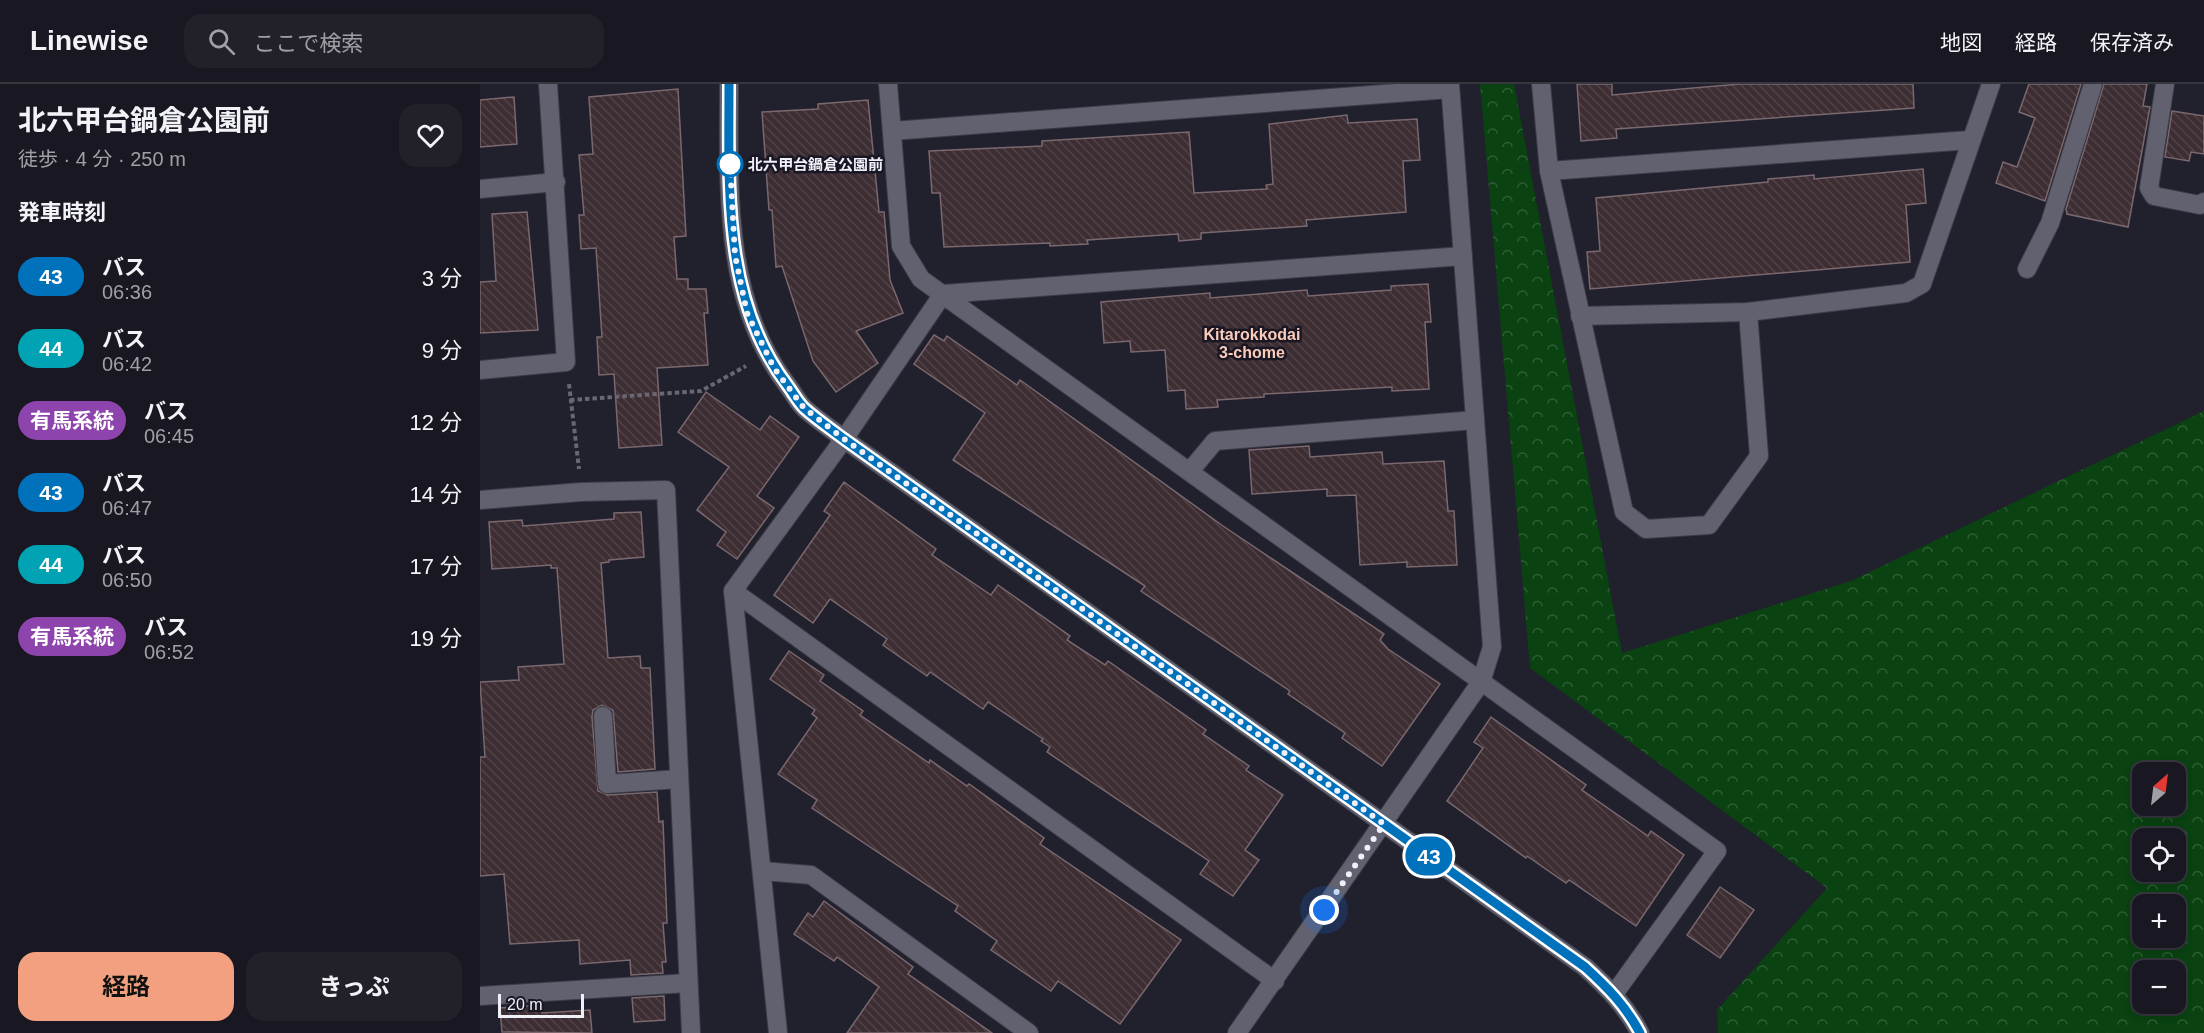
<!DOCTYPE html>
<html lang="ja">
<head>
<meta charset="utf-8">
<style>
  :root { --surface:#191822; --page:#22212a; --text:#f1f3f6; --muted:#9fa0a5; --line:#373740; --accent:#f2a07f }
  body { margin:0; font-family:Helvetica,"Noto Sans JP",sans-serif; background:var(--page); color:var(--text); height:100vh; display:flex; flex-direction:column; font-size:22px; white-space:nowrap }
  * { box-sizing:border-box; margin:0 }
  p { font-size:20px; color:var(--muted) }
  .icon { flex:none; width:33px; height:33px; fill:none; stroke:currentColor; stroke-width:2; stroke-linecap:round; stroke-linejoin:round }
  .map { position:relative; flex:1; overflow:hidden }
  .sheet { display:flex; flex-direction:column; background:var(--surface); width:480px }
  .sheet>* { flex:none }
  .badge { padding:0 12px; border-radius:20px; font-size:21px; line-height:39px }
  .needle { width:39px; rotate:28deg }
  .fabs { position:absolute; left:1652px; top:678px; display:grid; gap:12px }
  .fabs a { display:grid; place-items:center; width:54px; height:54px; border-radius:12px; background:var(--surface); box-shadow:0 3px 9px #0003,0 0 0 2px var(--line); font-size:30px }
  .scale { position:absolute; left:18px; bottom:15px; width:86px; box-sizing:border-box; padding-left:6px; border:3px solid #f0f0f9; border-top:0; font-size:16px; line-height:21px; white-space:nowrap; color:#f0f0f9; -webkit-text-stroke:4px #181723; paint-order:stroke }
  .you { position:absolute; width:30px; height:30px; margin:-15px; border:4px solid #fff; border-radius:50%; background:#1a73e8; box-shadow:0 0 0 9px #1a73e833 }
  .map>.badge { position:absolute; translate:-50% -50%; box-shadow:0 0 0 3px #fff }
  h2 { padding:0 18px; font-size:22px; line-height:54px }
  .round { display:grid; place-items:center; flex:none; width:63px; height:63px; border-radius:18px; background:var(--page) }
  .headline { display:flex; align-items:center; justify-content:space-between; height:102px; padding:0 18px }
  h1 { font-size:28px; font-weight:700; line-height:45px }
  .cta { display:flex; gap:12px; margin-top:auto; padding:12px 18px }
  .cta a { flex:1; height:69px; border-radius:18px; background:var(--accent); color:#111; font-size:24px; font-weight:700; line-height:69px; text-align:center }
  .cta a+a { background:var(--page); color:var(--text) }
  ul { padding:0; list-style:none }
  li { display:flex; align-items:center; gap:18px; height:72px; padding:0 18px }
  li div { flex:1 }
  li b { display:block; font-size:22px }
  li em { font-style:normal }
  li .badge { min-width:66px; font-weight:700; text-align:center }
  header { display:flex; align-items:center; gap:36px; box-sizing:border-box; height:84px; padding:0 30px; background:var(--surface); border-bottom:2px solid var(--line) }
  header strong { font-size:28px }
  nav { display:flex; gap:33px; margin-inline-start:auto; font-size:21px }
  .search { width:420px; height:54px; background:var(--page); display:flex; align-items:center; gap:15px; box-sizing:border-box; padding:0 21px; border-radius:18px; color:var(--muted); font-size:22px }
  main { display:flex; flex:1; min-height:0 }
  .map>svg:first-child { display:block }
</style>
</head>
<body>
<header>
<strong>Linewise</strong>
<div class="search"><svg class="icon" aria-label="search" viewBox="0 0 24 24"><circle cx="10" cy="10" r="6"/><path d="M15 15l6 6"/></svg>ここで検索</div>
<nav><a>地図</a><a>経路</a><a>保存済み</a></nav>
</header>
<main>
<section class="sheet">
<div class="headline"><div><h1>北六甲台鍋倉公園前</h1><p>徒歩 · 4 分 · 250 m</p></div><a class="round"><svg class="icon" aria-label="heart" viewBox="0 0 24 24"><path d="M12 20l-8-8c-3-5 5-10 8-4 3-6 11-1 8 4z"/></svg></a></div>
<h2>発車時刻</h2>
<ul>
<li><span class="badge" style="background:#0072bc;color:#fff">43</span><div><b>バス</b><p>06:36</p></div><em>3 分</em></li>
<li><span class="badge" style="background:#00a3b4;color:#fff">44</span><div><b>バス</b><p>06:42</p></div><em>9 分</em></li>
<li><span class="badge" style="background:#8e44ad;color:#fff">有馬系統</span><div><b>バス</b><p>06:45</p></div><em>12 分</em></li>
<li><span class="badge" style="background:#0072bc;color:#fff">43</span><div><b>バス</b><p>06:47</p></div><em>14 分</em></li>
<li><span class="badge" style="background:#00a3b4;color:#fff">44</span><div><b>バス</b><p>06:50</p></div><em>17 分</em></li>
<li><span class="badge" style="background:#8e44ad;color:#fff">有馬系統</span><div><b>バス</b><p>06:52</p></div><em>19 分</em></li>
</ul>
<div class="cta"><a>経路</a><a>きっぷ</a></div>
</section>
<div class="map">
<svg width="1724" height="949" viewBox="0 0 1724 949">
  <defs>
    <pattern id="forest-crowns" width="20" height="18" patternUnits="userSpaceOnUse" patternTransform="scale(1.5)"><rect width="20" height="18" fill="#0a4211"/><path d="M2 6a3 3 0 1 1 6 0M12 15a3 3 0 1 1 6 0" fill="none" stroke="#2e5e34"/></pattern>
    <pattern id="building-back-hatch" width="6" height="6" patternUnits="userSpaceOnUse" patternTransform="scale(1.5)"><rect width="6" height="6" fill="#3d2e33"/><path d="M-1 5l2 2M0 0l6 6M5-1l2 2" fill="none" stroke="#504247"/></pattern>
  </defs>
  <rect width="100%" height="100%" fill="#21202d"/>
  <!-- forest -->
  <path fill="url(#forest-crowns)" fill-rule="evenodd" d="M1000,0h34l108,569 229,-72 353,-170v622h-486l-1,-23 110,-122 -297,-220zM1662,688h33v34h-33zM1662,754h33v34h-33zM1662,820h33v34h-33zM1662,886h33v34h-33z"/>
  <!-- building -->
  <g fill="url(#building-back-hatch)" stroke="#7a686e" stroke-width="1.5">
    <polygon points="1097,0 1132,0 1132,11 1260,0 1433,0 1434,24 1136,45 1137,54 1101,57"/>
    <polygon points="1549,0 1601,0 1565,117 1516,99 1523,78 1537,83 1555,34 1539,28"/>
    <polygon points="1624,0 1667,0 1663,22 1670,23 1648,143 1587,130 1586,125"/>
    <polygon points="198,5 206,152 194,153 197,195 208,195 208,205 226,205 228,229 224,229 228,281 177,284 182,361 139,364 134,290 119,291 117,253 122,253 116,164 101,165 99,131 104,131 99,71 113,70 109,13"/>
    <polygon points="34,13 37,60 0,63 0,16"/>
    <polygon points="388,16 399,128 404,128 410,196 423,229 376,247 398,279 356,308 333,277 302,182 296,183 292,126 289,126 282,28 338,25 338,20"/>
    <polygon points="1692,27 1724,32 1724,70 1711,68 1709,77 1685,73"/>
    <polygon points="867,31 868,39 937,35 940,76 923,77 926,128 826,136 827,142 721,149 721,155 699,157 698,150 607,156 608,160 570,162 570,159 464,163 460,109 452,109 449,67 562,62 562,57 709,48 714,109 787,105 786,101 793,100 789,40"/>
    <polygon points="1443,85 1446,119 1426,121 1430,178 1110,205 1107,168 1120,167 1116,114 1288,98 1288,95 1334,91 1334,95"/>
    <polygon points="47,128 58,246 0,249 0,198 16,197 12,130"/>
    <polygon points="948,200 951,238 945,238 949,305 912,307 912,303 784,310 784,313 737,316 738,323 706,325 705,306 688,307 685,266 651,268 650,257 624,259 621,218 730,209 730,214 827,206 828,212 911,206 911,202"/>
    <polygon points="454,251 464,257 467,252 537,301 540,296 743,442 904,550 900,556 908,565 960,600 902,682 862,654 865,649 808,610 810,607 661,507 665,502 473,376 505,329 434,280"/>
    <polygon points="226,308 280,346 290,332 319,353 277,412 294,424 257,475 237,461 246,448 217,426 249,383 198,348"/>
    <polygon points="829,362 830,373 902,368 903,380 964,377 968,427 974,427 977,481 927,483 927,478 880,481 876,411 847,412 847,405 772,410 769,366"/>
    <polygon points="364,398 456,465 452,471 511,511 518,501 590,552 587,556 625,581 628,577 726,646 723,650 769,682 766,686 803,711 765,766 779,776 753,812 720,790 729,777 567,668 570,663 561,657 563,655 508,618 503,625 450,588 447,592 403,561 407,555 350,515 333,539 294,511 350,431 344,427"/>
    <polygon points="161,428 164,473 129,476 129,478 121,479 128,574 160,572 161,584 170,584 175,685 138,688 133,626 122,621 113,626 112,633 118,707 128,711 177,708 179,738 183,737 187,839 183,839 186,878 182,878 183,889 151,891 150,876 100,880 99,856 30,860 24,790 0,792 0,673 5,673 0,598 39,596 38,583 84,580 77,484 71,484 71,481 12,485 9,438 42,436 43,442 134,435 134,429"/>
    <polygon points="309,567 344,591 340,597 383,627 380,631 449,679 450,676 487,702 489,700 564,754 560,760 701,856 640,940 578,897 571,907 511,866 517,857 475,827 478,822 332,724 337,716 298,690 337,634 332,630 335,626 290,595"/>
    <polygon points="1011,633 1106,701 1102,706 1168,752 1171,747 1204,771 1156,842 1089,796 1086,799 1047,772 1046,774 967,717 1003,664 994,658"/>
    <polygon points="1240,803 1274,826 1240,874 1207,851"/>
    <polygon points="344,817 433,883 428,890 512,949 367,949 399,903 357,873 354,877 314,850 328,829 333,833"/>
    <polygon points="184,912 185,936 154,938 152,914"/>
    <polygon points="62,921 62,929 110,926 112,949 22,948 20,924"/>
  </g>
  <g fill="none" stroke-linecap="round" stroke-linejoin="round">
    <defs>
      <g id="minor">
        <path d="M249,0c0,103 -7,216 59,302 5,7 10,16 16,22 12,11 27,21 40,31l741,528c22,20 41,39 55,66"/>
        <polyline points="408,0 421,162 441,195 1237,767 1134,910"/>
        <polyline points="1061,0 1069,87 1144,428 1166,445 1229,441 1279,372 1268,228"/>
        <polyline points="1685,0 1669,104 1674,112 1720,121 1724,118"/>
        <polyline points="412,47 970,5"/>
        <polyline points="1069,87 1490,56"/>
        <polyline points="0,105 76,98"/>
        <polyline points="1547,185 1570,139 1613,0"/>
        <polyline points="463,210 983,172"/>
        <polyline points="1100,232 1268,228 1426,209 1442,200 1511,0"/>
        <polyline points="0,286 86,278 68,0"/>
        <polyline points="710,387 735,357 995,336"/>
        <polyline points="0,416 101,408 186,406 211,949"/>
        <polyline points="253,507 795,897"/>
        <polyline points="123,632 127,700 199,695"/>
        <polyline points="282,787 331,791 549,949"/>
        <polyline points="0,912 208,899"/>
        <polyline points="298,949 253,507 364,355 463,210"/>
        <polyline points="757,949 1001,598 1012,563 970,0"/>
      </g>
    </defs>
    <!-- minor casing -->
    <use href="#minor" stroke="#3d3d47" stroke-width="20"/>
    <!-- path -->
    <g stroke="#686773" stroke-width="4" stroke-dasharray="4.5 3" stroke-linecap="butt">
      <polyline points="89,300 99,385"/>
      <polyline points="90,316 221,307 266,282"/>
    </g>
    <!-- minor -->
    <use href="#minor" stroke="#616170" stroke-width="18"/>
  </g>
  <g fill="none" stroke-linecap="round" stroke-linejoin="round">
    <defs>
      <path id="line" d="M249,0c0,103 -7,216 59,302 5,7 10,16 16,22 12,11 27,21 40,31l741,528c22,20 41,39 55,66"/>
    </defs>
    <!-- line casing -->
    <use href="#line" stroke="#fff" stroke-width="14"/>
    <!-- line -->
    <use href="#line" stroke="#0072bc" stroke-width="9"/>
    <!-- walk -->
    <polyline stroke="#f0f0f9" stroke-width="6" stroke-dasharray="0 10.8" points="250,80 255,171 267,229 294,284 324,324 364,355 904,740 844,826"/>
  </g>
  <!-- markers -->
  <circle fill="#fff" stroke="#0072bc" stroke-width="3" cx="250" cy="80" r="12"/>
  <g text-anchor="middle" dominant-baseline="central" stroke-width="5" stroke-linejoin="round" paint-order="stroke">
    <!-- stop labels -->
    <g font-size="15" font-weight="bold" fill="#f0f0f9" stroke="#181723" text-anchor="start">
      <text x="268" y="80">北六甲台鍋倉公園前</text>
    </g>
    <!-- neighbourhood labels -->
    <g font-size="16" font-weight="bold" fill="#fbcbb9" stroke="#181723">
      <text x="772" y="250">Kitarokkodai<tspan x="772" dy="18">3-chome</tspan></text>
    </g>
  </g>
</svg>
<div class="fabs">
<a><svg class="needle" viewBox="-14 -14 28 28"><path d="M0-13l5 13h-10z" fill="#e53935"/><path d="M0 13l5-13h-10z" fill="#9fa0a5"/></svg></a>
<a><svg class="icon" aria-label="locate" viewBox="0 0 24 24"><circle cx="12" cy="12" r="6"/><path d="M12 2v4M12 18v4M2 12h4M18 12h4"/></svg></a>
<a>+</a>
<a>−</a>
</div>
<div class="scale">20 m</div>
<div class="you" style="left:844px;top:826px"></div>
<b class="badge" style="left:949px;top:772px;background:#0072bc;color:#fff">43</b>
</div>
</main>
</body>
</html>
